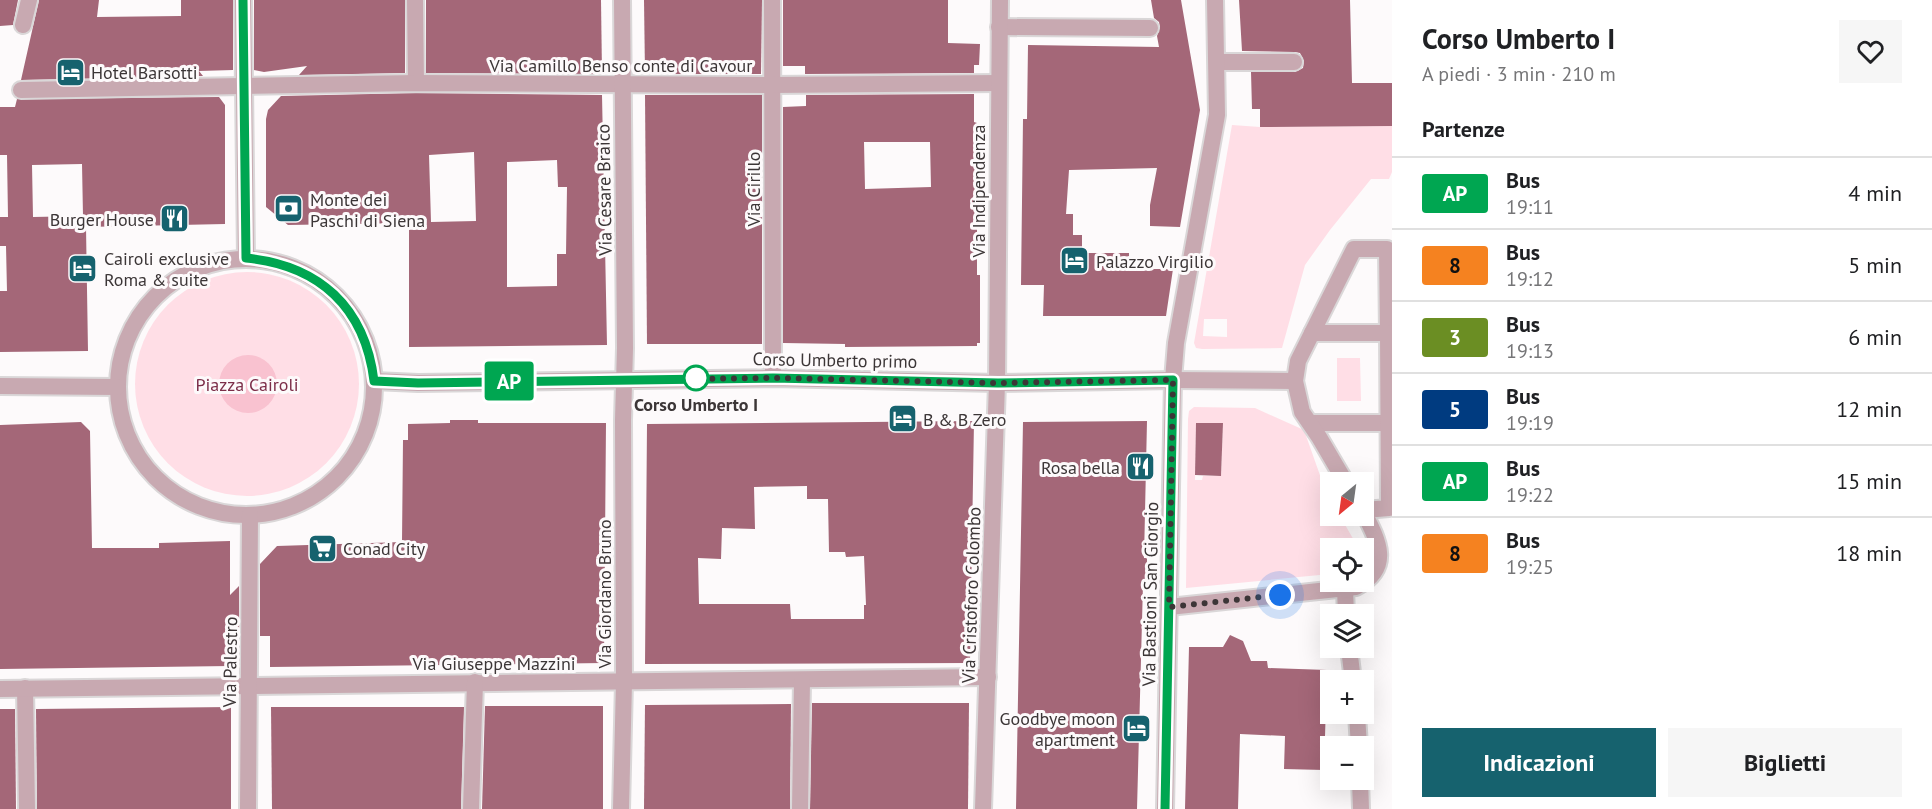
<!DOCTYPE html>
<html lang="it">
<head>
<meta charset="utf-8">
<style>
  :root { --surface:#fff; --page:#f6f6f6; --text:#202124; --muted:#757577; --line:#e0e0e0; --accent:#16626e }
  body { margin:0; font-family:"PT Sans",sans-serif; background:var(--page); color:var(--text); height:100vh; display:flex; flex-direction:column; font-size:22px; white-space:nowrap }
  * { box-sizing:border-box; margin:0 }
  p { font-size:20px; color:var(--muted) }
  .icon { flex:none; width:33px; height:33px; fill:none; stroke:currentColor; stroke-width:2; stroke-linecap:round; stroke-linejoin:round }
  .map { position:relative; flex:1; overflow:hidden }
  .sheet { display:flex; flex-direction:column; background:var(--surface); width:540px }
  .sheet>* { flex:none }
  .badge { padding:0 12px; border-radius:4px; font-size:21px; line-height:39px }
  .needle { width:39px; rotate:209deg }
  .buttons { position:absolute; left:1320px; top:472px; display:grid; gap:12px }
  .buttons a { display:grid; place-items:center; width:54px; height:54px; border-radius:0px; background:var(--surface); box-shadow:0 6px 24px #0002; font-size:30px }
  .you { position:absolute; width:30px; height:30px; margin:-15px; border:4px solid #fff; border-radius:50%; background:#1a73e8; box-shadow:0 0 0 9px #1a73e833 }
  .map>.badge { position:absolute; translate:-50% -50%; box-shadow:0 0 0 3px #fff }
  h2 { padding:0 30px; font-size:22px; line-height:54px }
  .round { display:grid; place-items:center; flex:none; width:63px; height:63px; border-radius:0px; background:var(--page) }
  .headline { display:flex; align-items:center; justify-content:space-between; height:102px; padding:0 30px }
  h1 { font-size:28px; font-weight:700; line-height:45px }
  .cta { display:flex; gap:12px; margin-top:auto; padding:12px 30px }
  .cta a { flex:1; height:69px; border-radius:0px; background:var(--accent); color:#fff; font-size:24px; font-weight:700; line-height:69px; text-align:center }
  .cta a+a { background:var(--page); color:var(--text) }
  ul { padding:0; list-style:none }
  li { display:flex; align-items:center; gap:18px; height:72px; padding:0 30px; border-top:2px solid var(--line) }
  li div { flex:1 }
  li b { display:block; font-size:22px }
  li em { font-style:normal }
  li .badge { min-width:66px; font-weight:700; text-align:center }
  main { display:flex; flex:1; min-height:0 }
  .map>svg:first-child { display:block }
</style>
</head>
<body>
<main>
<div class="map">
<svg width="1392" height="809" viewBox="0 0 1392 809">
  <rect width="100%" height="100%" fill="#fdfafb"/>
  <!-- green -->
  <g fill="#ffdee6" fill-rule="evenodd">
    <path d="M1232,125l28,2 132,-1v46l-3,7h-18l-41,51 -25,35 -23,83 -80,1 -6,-1 -2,-5zM1204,319h23v18l-24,-1z"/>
    <circle cx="247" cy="384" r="112"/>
    <polygon points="1337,358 1360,358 1361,401 1337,401"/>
    <path d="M1194,407l61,1 49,22 18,51 8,16v19h10l19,33h-29v25l-144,14 2,-169 1,-8zM1196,423l27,1 -2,52h-18l-1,4h-7z"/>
  </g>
  <!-- water -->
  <circle fill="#f9c2d0" cx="248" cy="384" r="29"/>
  <!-- building -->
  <g fill="#a46778" fill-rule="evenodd">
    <polygon points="0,0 18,0 13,25 0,26"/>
    <polygon points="39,0 99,0 97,17 181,16 181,0 233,0 233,70 199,71 203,76 21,80"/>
    <polygon points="254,0 405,0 405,73 299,75 307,66 264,72 254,70"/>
    <polygon points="426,0 601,0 602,74 426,73"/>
    <polygon points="644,0 762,0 761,74 645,74"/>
    <polygon points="783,0 948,0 948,43 980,44 979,65 974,65 974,73 805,74 805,66 783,66"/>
    <polygon points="1151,0 1181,0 1200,110 1180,227 1150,226 1150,205 1157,168 1069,170 1066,214 1073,214 1073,235 1082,235 1082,253 1129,253 1129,269 1173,269 1166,316 1043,316 1044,285 1021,285 1023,119 1027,119 1028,45 1159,47 1157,36 1160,27 1159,22 1154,18"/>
    <polygon points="1239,0 1350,0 1352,83 1392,83 1392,126 1260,127 1260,109 1252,109 1251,72 1295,72 1303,68 1304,61 1300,53 1295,52 1242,51"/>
    <path d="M416,93l186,2 5,250 -198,2v-124l-121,2 -22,-18v-88l2,-9 13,-14zM474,152l2,69 -45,1 -2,-67zM557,160l1,27h9l-1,67h-9v32l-50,1v-125z"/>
    <path d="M974,94v28l3,1v152h3v68h-3v3l-132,1v-3l-62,-1v-236l23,-1v-11zM864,142h66l1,45 -66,2z"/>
    <polygon points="645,95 762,95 762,344 647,344"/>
    <path d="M219,97l6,8v119l-139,3 2,124 -88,1v-61h7l-1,-45h-6v-29h8l-1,-62h-7v-48h15l2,-8zM82,164l1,52 -50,1 -1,-52z"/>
    <polygon points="450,420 478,420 478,423 606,423 604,663 270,667 270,636 260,636 260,564 277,546 402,542 403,440 408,440 408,424 450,423"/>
    <path d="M974,421l-4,242 -325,1 2,-240zM807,486v13h21l1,53h16l1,5 18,-1 2,49h-2v14h-73l-1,-15h-91l-1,-46 23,1 1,-31 33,1 -1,-42z"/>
    <polygon points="1147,421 1144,558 1147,558 1147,584 1143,584 1137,809 1016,809 1023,422"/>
    <polygon points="81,422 90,431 92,548 159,548 159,543 230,541 230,595 239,586 239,636 230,634 230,666 0,669 0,425"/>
    <polygon points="1196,423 1223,423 1221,476 1195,475"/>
    <polygon points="1230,635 1243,641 1251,661 1267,661 1268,668 1327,670 1324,770 1284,769 1285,736 1240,734 1238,809 1185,809 1189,647 1223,647"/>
    <polygon points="812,703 969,703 968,809 810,809"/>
    <polygon points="791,704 790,809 644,809 645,705"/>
    <polygon points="485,706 603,706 603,809 482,809"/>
    <polygon points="231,707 231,809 37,809 36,709"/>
    <polygon points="271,707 464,707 461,809 272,809"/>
    <polygon points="0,709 15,709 16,809 0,809"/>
  </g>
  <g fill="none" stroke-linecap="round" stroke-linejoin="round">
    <defs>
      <g id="service">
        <polyline points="999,27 1150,28"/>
        <polyline points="1217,62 1294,62"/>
        <polyline points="1312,333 1354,249 1387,249 1388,333"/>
        <polyline points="1345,589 1346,615"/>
        <polyline points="1349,648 1353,681"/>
        <polyline points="1357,714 1359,747"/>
        <polyline points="1360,780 1361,809"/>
      </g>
      <g id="minor">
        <polyline points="243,0 246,258"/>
        <polyline points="415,0 416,83"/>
        <polyline points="772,0 773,378"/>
        <polyline points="23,25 29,0"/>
        <polyline points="21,90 416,83 772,85 998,83"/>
        <circle cx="246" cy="387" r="128"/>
        <polyline points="1173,380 1295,381"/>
        <polyline points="374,381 418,383 773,378 997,383"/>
        <polyline points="0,386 117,387"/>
        <polyline points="1310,423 1389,423"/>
        <polyline points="1346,483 1319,437 1302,412 1295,381 1298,361 1312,333 1388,333 1389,508 1364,510"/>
        <path d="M1169,607l187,-20c36,-19 23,-45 8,-74"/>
        <polyline points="25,688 27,809"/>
        <path d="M0,689c329,-7 659,-5 988,-12"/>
        <polyline points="248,809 250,515"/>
        <polyline points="471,809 475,682"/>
        <polyline points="621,809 624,682 623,420 625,348 622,0"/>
        <polyline points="800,809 802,681"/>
      </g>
      <g id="tertiary">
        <polyline points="997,383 1173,380"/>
        <polyline points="983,809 997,383 1000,0"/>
        <polyline points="1165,809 1173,380 1176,343 1217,115 1215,0"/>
      </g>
    </defs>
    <!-- service casing -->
    <use href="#service" stroke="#dad7d8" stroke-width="20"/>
    <!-- minor casing -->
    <use href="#minor" stroke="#dad7d8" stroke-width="20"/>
    <!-- tertiary casing -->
    <use href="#tertiary" stroke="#dad7d8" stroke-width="20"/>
    <!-- service -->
    <use href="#service" stroke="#c8a9b1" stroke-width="16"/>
    <!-- minor -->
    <use href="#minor" stroke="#c8a9b1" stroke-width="16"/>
    <!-- tertiary -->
    <use href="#tertiary" stroke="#c8a9b1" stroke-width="16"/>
  </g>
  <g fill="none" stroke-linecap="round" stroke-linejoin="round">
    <defs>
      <path id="line" d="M243,0l3,258c73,7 119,49 128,123l44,2 355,-5 225,5 175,-3 -8,429"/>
    </defs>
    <!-- line casing -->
    <use href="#line" stroke="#fff" stroke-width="14"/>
    <!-- line -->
    <use href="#line" stroke="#00a651" stroke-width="9"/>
    <!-- walk -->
    <polyline stroke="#3c3637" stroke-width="6" stroke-dasharray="0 10.8" points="696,378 688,379 773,378 998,383 1173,380 1169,607 1280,595"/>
  </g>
  <!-- icons -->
  <defs>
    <symbol id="hotel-square" viewBox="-11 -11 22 22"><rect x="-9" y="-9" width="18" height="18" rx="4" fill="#16626e" stroke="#fdfafb"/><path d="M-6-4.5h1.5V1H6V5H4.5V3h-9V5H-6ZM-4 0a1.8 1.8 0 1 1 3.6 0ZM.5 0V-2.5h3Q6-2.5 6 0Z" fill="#fff"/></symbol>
    <symbol id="bank-square" viewBox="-11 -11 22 22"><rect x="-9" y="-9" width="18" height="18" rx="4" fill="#16626e" stroke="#fdfafb"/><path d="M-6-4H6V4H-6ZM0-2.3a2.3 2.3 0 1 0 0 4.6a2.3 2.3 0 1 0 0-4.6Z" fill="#fff"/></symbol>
    <symbol id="restaurant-square" viewBox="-11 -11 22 22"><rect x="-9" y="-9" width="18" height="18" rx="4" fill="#16626e" stroke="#fdfafb"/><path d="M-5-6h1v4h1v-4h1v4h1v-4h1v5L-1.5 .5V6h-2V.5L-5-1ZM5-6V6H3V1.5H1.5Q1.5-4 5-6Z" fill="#fff"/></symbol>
    <symbol id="supermarket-square" viewBox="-11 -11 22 22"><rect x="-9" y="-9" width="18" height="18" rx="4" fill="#16626e" stroke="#fdfafb"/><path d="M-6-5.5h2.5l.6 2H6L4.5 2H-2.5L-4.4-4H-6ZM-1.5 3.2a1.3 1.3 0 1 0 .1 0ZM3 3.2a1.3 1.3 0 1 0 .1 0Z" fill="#fff"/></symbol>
  </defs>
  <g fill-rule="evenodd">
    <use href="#hotel-square" x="54" y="56" width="33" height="33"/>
    <use href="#bank-square" x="272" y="192" width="33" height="33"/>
    <use href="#restaurant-square" x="158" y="202" width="33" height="33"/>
    <use href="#hotel-square" x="1058" y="244" width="33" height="33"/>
    <use href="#hotel-square" x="66" y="252" width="33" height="33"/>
    <use href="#hotel-square" x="886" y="402" width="33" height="33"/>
    <use href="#restaurant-square" x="1124" y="450" width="33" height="33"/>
    <use href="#supermarket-square" x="306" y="532" width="33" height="33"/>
    <use href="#hotel-square" x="1120" y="712" width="33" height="33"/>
  </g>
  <!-- markers -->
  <circle fill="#fff" stroke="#00a651" stroke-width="3" cx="696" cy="378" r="12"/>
  <g text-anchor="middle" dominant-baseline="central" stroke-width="6" stroke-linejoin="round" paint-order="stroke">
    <!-- street labels -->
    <g font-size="18" fill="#3c3637" stroke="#fdfafb">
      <text x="621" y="65">Via Camillo Benso conte di Cavour</text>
      <text transform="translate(753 189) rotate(-90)">Via Cirillo</text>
      <text transform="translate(604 190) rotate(-91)">Via Cesare Braico</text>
      <text transform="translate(978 191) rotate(-90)">Via Indipendenza</text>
      <text transform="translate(835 360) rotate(1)">Corso Umberto primo</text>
      <text transform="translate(604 594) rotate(-90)">Via Giordano Bruno</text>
      <text transform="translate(1150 594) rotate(-89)">Via Bastioni San Giorgio</text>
      <text transform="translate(971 595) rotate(-88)">Via Cristoforo Colombo</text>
      <text transform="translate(230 662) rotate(-89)">Via Palestro</text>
      <text x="494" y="663">Via Giuseppe Mazzini</text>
    </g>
    <!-- poi labels -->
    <g font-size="18" fill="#3c3637" stroke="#fdfafb" text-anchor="start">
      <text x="91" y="72">Hotel Barsotti</text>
      <text x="310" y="199">Monte dei<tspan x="310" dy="21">Paschi di Siena</tspan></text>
      <text x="154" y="219" text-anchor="end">Burger House</text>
      <text x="104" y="258">Cairoli exclusive<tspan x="104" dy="21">Roma &amp; suite</tspan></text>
      <text x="1096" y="261">Palazzo Virgilio</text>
      <text x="923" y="419">B &amp; B Zero</text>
      <text x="1120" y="467" text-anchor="end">Rosa bella</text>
      <text x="343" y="548">Conad City</text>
      <text x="1115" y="718" text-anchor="end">Goodbye moon<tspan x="1115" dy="21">apartment</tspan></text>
    </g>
    <!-- park labels -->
    <g font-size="18" fill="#7c2e49" stroke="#fdfafb">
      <text x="247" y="384">Piazza Cairoli</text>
    </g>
    <!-- stop labels -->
    <g font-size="18" font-weight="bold" fill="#3c3637" stroke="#fdfafb">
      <text x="696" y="404">Corso Umberto I</text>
    </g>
  </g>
</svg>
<div class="buttons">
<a><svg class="needle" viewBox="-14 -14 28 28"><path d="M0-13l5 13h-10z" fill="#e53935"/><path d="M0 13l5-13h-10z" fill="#757577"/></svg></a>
<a><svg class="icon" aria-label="locate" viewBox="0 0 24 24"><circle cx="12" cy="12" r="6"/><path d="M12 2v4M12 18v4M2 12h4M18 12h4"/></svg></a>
<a><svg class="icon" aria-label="layers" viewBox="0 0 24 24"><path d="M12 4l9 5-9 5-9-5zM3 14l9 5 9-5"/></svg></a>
<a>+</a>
<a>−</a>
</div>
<div class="you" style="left:1280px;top:595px"></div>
<b class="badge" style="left:509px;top:381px;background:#00a651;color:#fff">AP</b>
</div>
<section class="sheet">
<div class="headline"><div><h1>Corso Umberto I</h1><p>A piedi · 3 min · 210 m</p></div><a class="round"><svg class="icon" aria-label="heart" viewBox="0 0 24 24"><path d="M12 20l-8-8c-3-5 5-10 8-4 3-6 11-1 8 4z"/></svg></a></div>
<h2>Partenze</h2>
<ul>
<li><span class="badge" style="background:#00a651;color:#fff">AP</span><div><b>Bus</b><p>19:11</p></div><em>4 min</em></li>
<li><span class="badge" style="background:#f58220;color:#111">8</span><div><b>Bus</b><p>19:12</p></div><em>5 min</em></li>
<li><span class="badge" style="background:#6b8e23;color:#fff">3</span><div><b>Bus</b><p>19:13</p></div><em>6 min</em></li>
<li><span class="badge" style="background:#003b80;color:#fff">5</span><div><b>Bus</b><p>19:19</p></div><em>12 min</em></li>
<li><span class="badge" style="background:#00a651;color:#fff">AP</span><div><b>Bus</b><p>19:22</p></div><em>15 min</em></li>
<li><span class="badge" style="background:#f58220;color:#111">8</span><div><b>Bus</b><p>19:25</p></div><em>18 min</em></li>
</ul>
<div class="cta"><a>Indicazioni</a><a>Biglietti</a></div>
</section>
</main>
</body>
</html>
